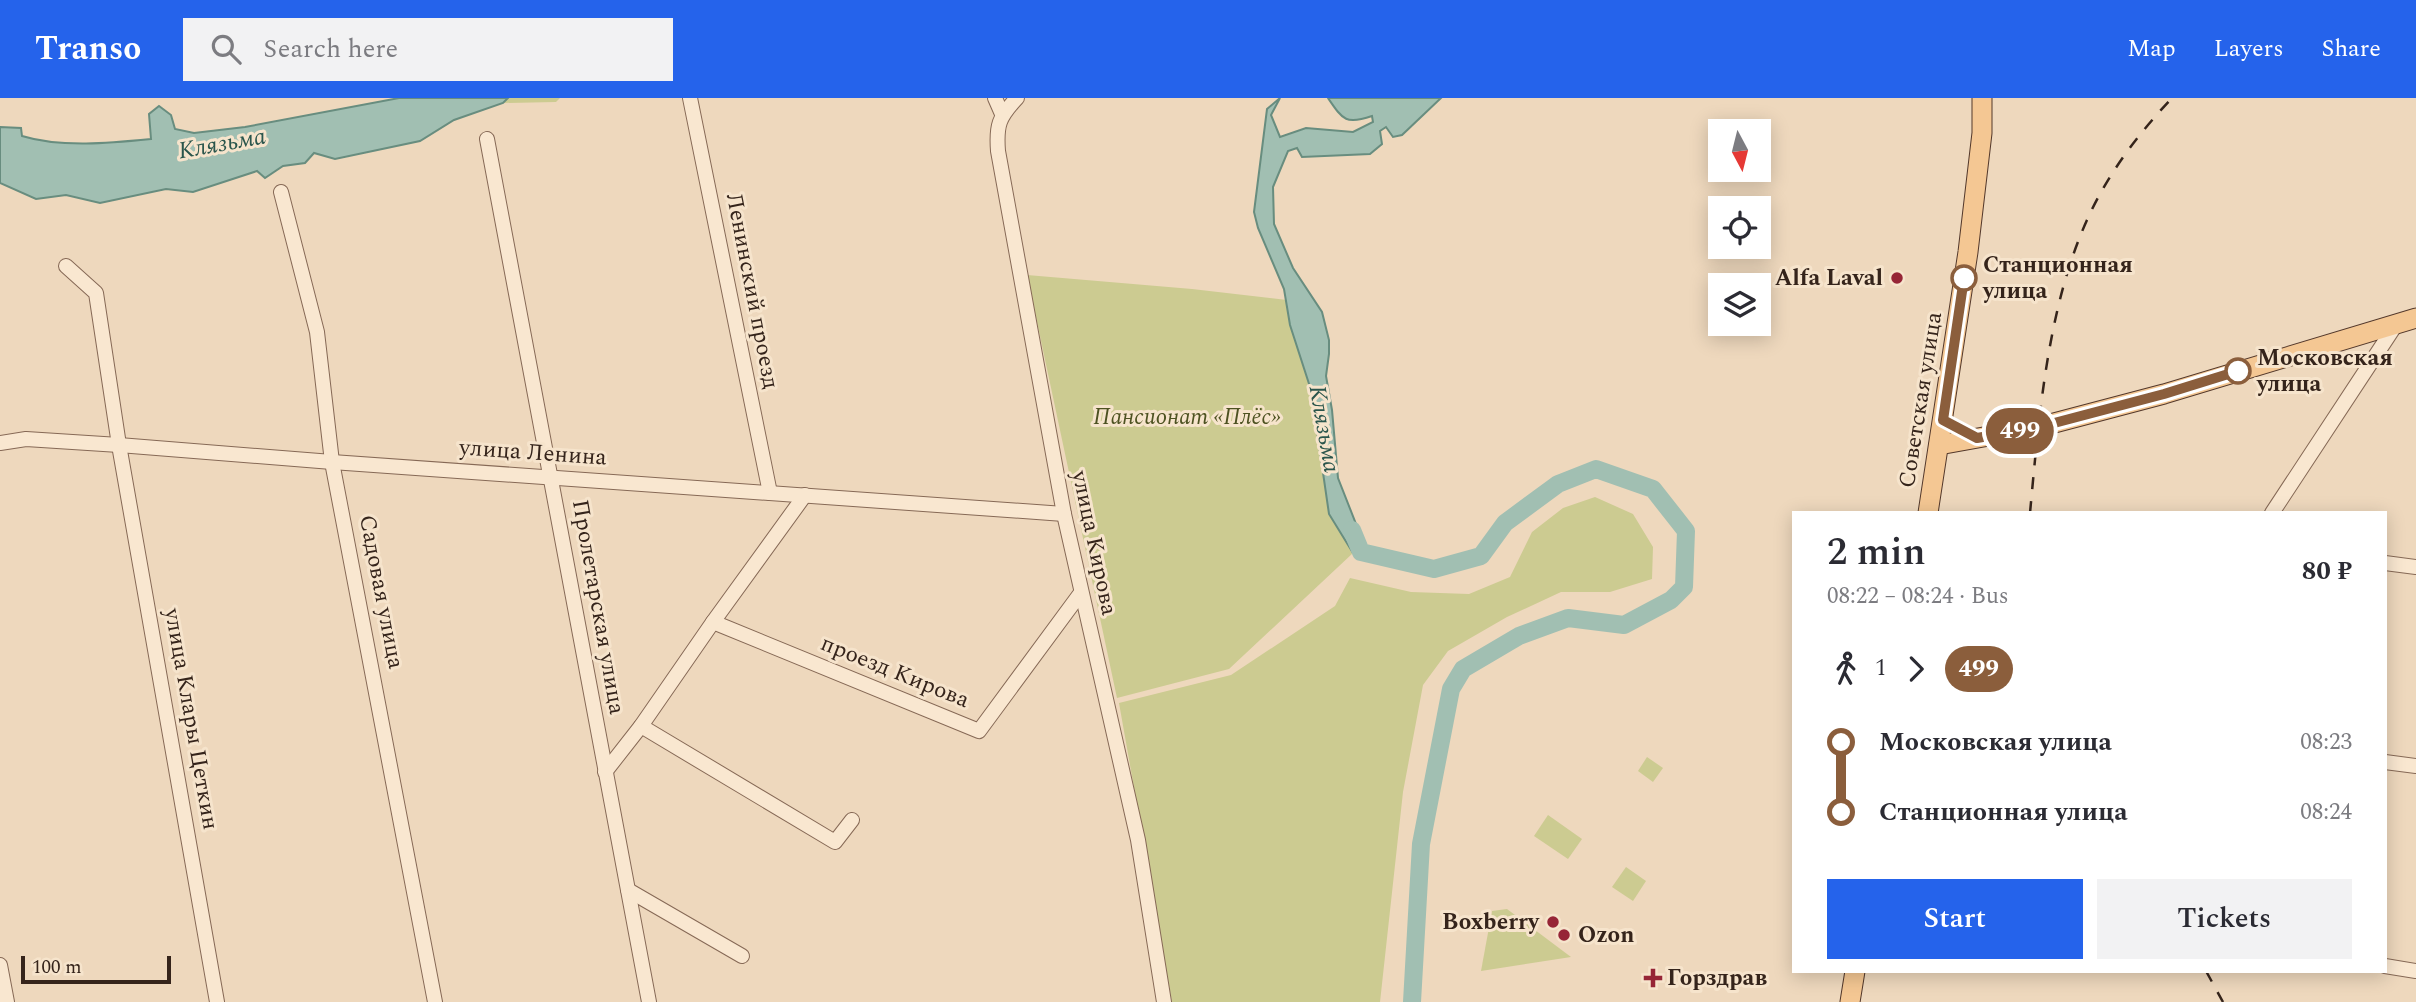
<!DOCTYPE html>
<html lang="en">
<head>
<meta charset="utf-8">
<style>
  :root { --surface:#fff; --page:#f2f2f3; --text:#2b2b33; --muted:#7c7c81; --accent:#2563eb }
  body { margin:0; font-family:Spectral,serif; background:var(--page); color:var(--text); height:100vh; display:flex; flex-direction:column; font-size:26px; white-space:nowrap }
  * { box-sizing:border-box; margin:0 }
  p { font-size:23px; color:var(--muted) }
  .icon { flex:none; width:38px; height:38px; fill:none; stroke:currentColor; stroke-width:2; stroke-linecap:round; stroke-linejoin:round }
  .map { position:relative; flex:1; overflow:hidden }
  .panel { position:absolute; left:1792px; top:413px; width:595px; height:462px; display:flex; flex-direction:column; background:var(--surface); border-radius:0px; box-shadow:0 4px 18px #0003 }
  .panel>* { flex:none }
  .badge { padding:0 14px; border-radius:23px; font-size:24px; line-height:46px }
  .needle { width:46px; rotate:173deg }
  .buttons { position:absolute; left:1708px; top:21px; display:grid; gap:14px }
  .buttons a { display:grid; place-items:center; width:63px; height:63px; border-radius:0px; background:var(--surface); box-shadow:0 4px 18px #0003; font-size:35px }
  .scale { position:absolute; left:21px; bottom:18px; width:150px; box-sizing:border-box; padding-left:7px; border:4px solid #35241b; border-top:0; font-size:19px; line-height:24px; white-space:nowrap; color:#35241b; -webkit-text-stroke:5px #f6e4cc; paint-order:stroke }
  .map>.badge { position:absolute; translate:-50% -50%; box-shadow:0 0 0 4px #fff }
  .legs { display:flex; align-items:center; gap:10px; height:77px; padding:0 35px; font-size:23px }
  .legs p { margin-inline-start:auto }
  .headline { display:flex; align-items:center; justify-content:space-between; height:119px; padding:0 35px }
  h1 { font-size:38px; font-weight:600; line-height:52px }
  .button { display:flex; gap:14px; margin-top:auto; padding:14px 35px }
  .button a { flex:1; height:80px; border-radius:0px; background:var(--accent); color:#fff; font-size:28px; font-weight:600; line-height:80px; text-align:center }
  .button a+a { background:var(--page); color:var(--text) }
  ul { padding:0 35px; list-style:none }
  li { display:flex; align-items:center; gap:24px; height:70px; font-size:26px }
  li i { display:grid; place-items:center; width:10px; height:100%; margin:0 9px; background:currentColor }
  li i::after { content:''; width:18px; height:18px; margin:-9px; border:5px solid; border-radius:50%; background:var(--surface) }
  li p { margin-inline-start:auto }
  li:first-child i { background:linear-gradient(#0000 50%,currentColor 0) }
  li:last-child i { background:linear-gradient(currentColor 50%,#0000 0) }
  header { display:flex; align-items:center; gap:42px; box-sizing:border-box; height:98px; padding:0 35px; background:var(--accent); color:#fff }
  header strong { font-size:33px }
  nav { display:flex; gap:38px; margin-inline-start:auto; font-size:24px }
  .search { width:490px; height:63px; background:var(--page); display:flex; align-items:center; gap:18px; box-sizing:border-box; padding:0 24px; border-radius:0px; color:var(--muted); font-size:26px }
  .map>svg:first-child { display:block }
</style>
</head>
<body>
<header>
<strong>Transo</strong>
<div class="search"><svg class="icon" aria-label="search" viewBox="0 0 24 24"><circle cx="10" cy="10" r="6"/><path d="M15 15l6 6"/></svg>Search here</div>
<nav><a>Map</a><a>Layers</a><a>Share</a></nav>
</header>
<div class="map">
<svg width="2416" height="904" viewBox="0 0 2416 904">
  <rect width="100%" height="100%" fill="#eed8bd"/>
  <!-- green -->
  <g fill="#cccb91">
    <polygon points="508,0 560,0 556,4 503,5"/>
    <polygon points="1027,177 1192,191 1287,202 1290,227 1311,292 1329,416 1353,455 1229,571 1117,600"/>
    <polygon points="1595,399 1633,416 1653,449 1652,481 1610,494 1561,494 1507,519 1448,553 1423,587 1403,694 1380,904 1172,904 1119,605 1231,577 1335,508 1350,480 1411,494 1469,496 1510,479 1532,434 1563,410"/>
    <polygon points="1647,659 1663,670 1653,684 1638,673"/>
    <polygon points="1548,717 1582,741 1568,761 1534,738"/>
    <polygon points="1626,769 1646,783 1633,803 1612,789"/>
    <polygon points="1507,811 1571,859 1481,873 1492,813"/>
  </g>
  <!-- water -->
  <g fill="#a1bfb2" stroke="#688d7f" stroke-width="2">
    <path d="M399,0h109l-5,5 -49,17 -34,21 -85,18 -21,-6 -9,10 -22,3 -18,12 -8,-7 -64,21 -27,-3 -66,14 -34,-8 -30,4 -36,-16v-56l21,1 1,8c39,12 89,7 129,3l-2,-25 10,-8 12,9 4,14 19,4 51,-6z"/>
    <path d="M1280,0l-9,17 9,22 26,-9 47,4 20,-10 -1,-6c-26,9 -29,4 -44,-18h113l-39,37 -9,2 -7,-10 -6,4 2,13 -12,10 -68,3 -5,-9 -9,3 -15,36 1,37 19,44 29,44 7,28v14l-3,22 6,34 6,68 29,74 -14,1 -24,-39 -18,-124 -21,-65 -6,-36 -26,-61 -4,-16 13,-103z"/>
  </g>
  <g fill="none" stroke-linecap="round" stroke-linejoin="round">
    <!-- river -->
    <polyline stroke="#a1bfb2" stroke-width="18" points="1352,432 1361,454 1434,471 1481,458 1505,425 1558,386 1596,371 1653,391 1686,433 1684,489 1671,502 1624,527 1568,520 1519,538 1463,571 1451,591 1421,746 1412,904"/>
    <defs>
      <g id="minor">
        <polyline points="690,0 770,395"/>
        <polyline points="995,0 1002,16"/>
        <path d="M1017,0c-18,19 -21,27 -19,53l66,363 74,326 26,162"/>
        <polyline points="487,41 649,904"/>
        <polyline points="281,94 317,234 332,364 435,904"/>
        <polyline points="66,168 96,195 119,347 217,904"/>
        <polyline points="0,345 26,341 119,347 332,364 1064,416"/>
        <polyline points="2272,415 2397,225"/>
        <polyline points="2385,465 2416,469"/>
        <polyline points="713,524 979,633 1080,496"/>
        <polyline points="641,628 835,744 852,722"/>
        <polyline points="2385,664 2416,668"/>
        <polyline points="605,674 641,628 713,524 805,397"/>
        <polyline points="628,792 742,858"/>
        <polyline points="0,867 7,904"/>
        <polyline points="2385,868 2416,873"/>
      </g>
      <g id="major">
        <polyline points="1939,347 2039,329 2164,296 2416,220"/>
        <polyline points="1928,415 1968,154 1982,35 1982,0"/>
        <polyline points="1850,904 1855,873"/>
      </g>
    </defs>
    <!-- minor casing -->
    <use href="#minor" stroke="#866956" stroke-width="16"/>
    <!-- major casing -->
    <use href="#major" stroke="#53382b" stroke-width="21"/>
    <!-- minor -->
    <use href="#minor" stroke="#f9e7d0" stroke-width="14"/>
    <!-- major -->
    <use href="#major" stroke="#f4c793" stroke-width="19"/>
    <!-- rail -->
    <g stroke="#35241b" stroke-width="2.5" stroke-dasharray="12 12" stroke-linecap="butt">
      <path d="M2030,415c9,-96 17,-204 57,-293 20,-45 51,-86 85,-122"/>
      <polyline points="2206,873 2223,904"/>
    </g>
  </g>
  <g fill="none" stroke-linecap="round" stroke-linejoin="round">
    <defs>
      <polyline id="line-1" points="1964,180 1943,322 1977,340 2012,334 2039,329 2164,296 2238,273"/>
    </defs>
    <!-- line-1 casing -->
    <use href="#line-1" stroke="#fff" stroke-width="16"/>
    <!-- line-1 -->
    <use href="#line-1" stroke="#8b5e3c" stroke-width="10"/>
  </g>
  <!-- markers -->
  <g fill="#962536" stroke="#f6e4cc" stroke-width="2.5">
    <circle cx="1897" cy="180" r="7"/>
    <circle cx="1553" cy="824" r="7"/>
    <circle cx="1564" cy="837" r="7"/>
    <path d="M1649.5 869.5h7v7h7v7h-7v7h-7v-7h-7v-7h7z"/>
  </g>
  <g fill="#fff" stroke="#8b5e3c" stroke-width="3.5">
    <circle cx="1964" cy="180" r="12"/>
    <circle cx="2238" cy="273" r="12"/>
  </g>
  <g text-anchor="middle" dominant-baseline="central" stroke-width="6" stroke-linejoin="round" paint-order="stroke">
    <!-- stop labels -->
    <g font-size="23" font-weight="bold" fill="#35241b" stroke="#f6e4cc" text-anchor="start">
      <text x="1983" y="167">Станционная<tspan x="1983" dy="26">улица</tspan></text>
      <text x="2257" y="260">Московская<tspan x="2257" dy="26">улица</tspan></text>
    </g>
    <!-- poi labels -->
    <g font-size="23" font-weight="bold" fill="#35241b" stroke="#f6e4cc" text-anchor="end">
      <text x="1883" y="180">Alfa Laval</text>
      <text x="1539" y="824">Boxberry</text>
      <text x="1578" y="837" text-anchor="start">Ozon</text>
      <text x="1667" y="880" text-anchor="start">Горздрав</text>
    </g>
    <!-- street labels -->
    <g font-size="23" fill="#35241b" stroke="#f6e4cc">
      <text transform="translate(752 193) rotate(79)">Ленинский проезд</text>
      <text transform="translate(1921 302) rotate(-81)">Советская улица</text>
      <text transform="translate(533 355) rotate(4)">улица Ленина</text>
      <text transform="translate(1094 445) rotate(78)">улица Кирова</text>
      <text transform="translate(381 494) rotate(79)">Садовая улица</text>
      <text transform="translate(598 509) rotate(80)">Пролетарская улица</text>
      <text transform="translate(895 574) rotate(22)">проезд Кирова</text>
      <text transform="translate(191 621) rotate(80)">улица Клары Цеткин</text>
    </g>
    <!-- park labels -->
    <g font-size="23" font-style="italic" fill="#4d5221" stroke="#f6e4cc">
      <text x="1187" y="319">Пансионат «Плёс»</text>
    </g>
    <!-- water labels -->
    <g font-size="24" font-style="italic" fill="#2a554c" stroke="#f6e4cc">
      <text transform="translate(222 46) rotate(-10)">Клязьма</text>
      <text transform="translate(1324 331) rotate(80)">Клязьма</text>
    </g>
  </g>
</svg>
<div class="buttons">
<a><svg class="needle" viewBox="-14 -14 28 28"><path d="M0-13l5 13h-10z" fill="#e53935"/><path d="M0 13l5-13h-10z" fill="#7c7c81"/></svg></a>
<a><svg class="icon" aria-label="locate" viewBox="0 0 24 24"><circle cx="12" cy="12" r="6"/><path d="M12 2v4M12 18v4M2 12h4M18 12h4"/></svg></a>
<a><svg class="icon" aria-label="layers" viewBox="0 0 24 24"><path d="M12 4l9 5-9 5-9-5zM3 14l9 5 9-5"/></svg></a>
</div>
<div class="scale">100 m</div>
<b class="badge" style="left:2020px;top:333px;background:#8b5e3c;color:#fff">499</b>
<section class="panel">
<div class="headline"><div><h1>2 min</h1><p>08:22 – 08:24 · Bus</p></div><b>80 ₽</b></div>
<div class="legs"><svg class="icon" aria-label="walk" viewBox="0 0 24 24"><circle cx="13" cy="4" r="2"/><path d="M13 8l-2 6 4 7M11 14l-3 7M7 12l3-4h3l4 4"/></svg>1<svg class="icon" aria-label="forward" viewBox="0 0 24 24"><path d="M9 5l7 7-7 7"/></svg><b class="badge" style="background:#8b5e3c;color:#fff">499</b></div>
<ul>
<li><i style="color:#8b5e3c"></i><b>Московская улица</b><p>08:23</p></li>
<li><i style="color:#8b5e3c"></i><b>Станционная улица</b><p>08:24</p></li>
</ul>
<div class="button"><a>Start</a><a>Tickets</a></div>
</section>
</div>
</body>
</html>
